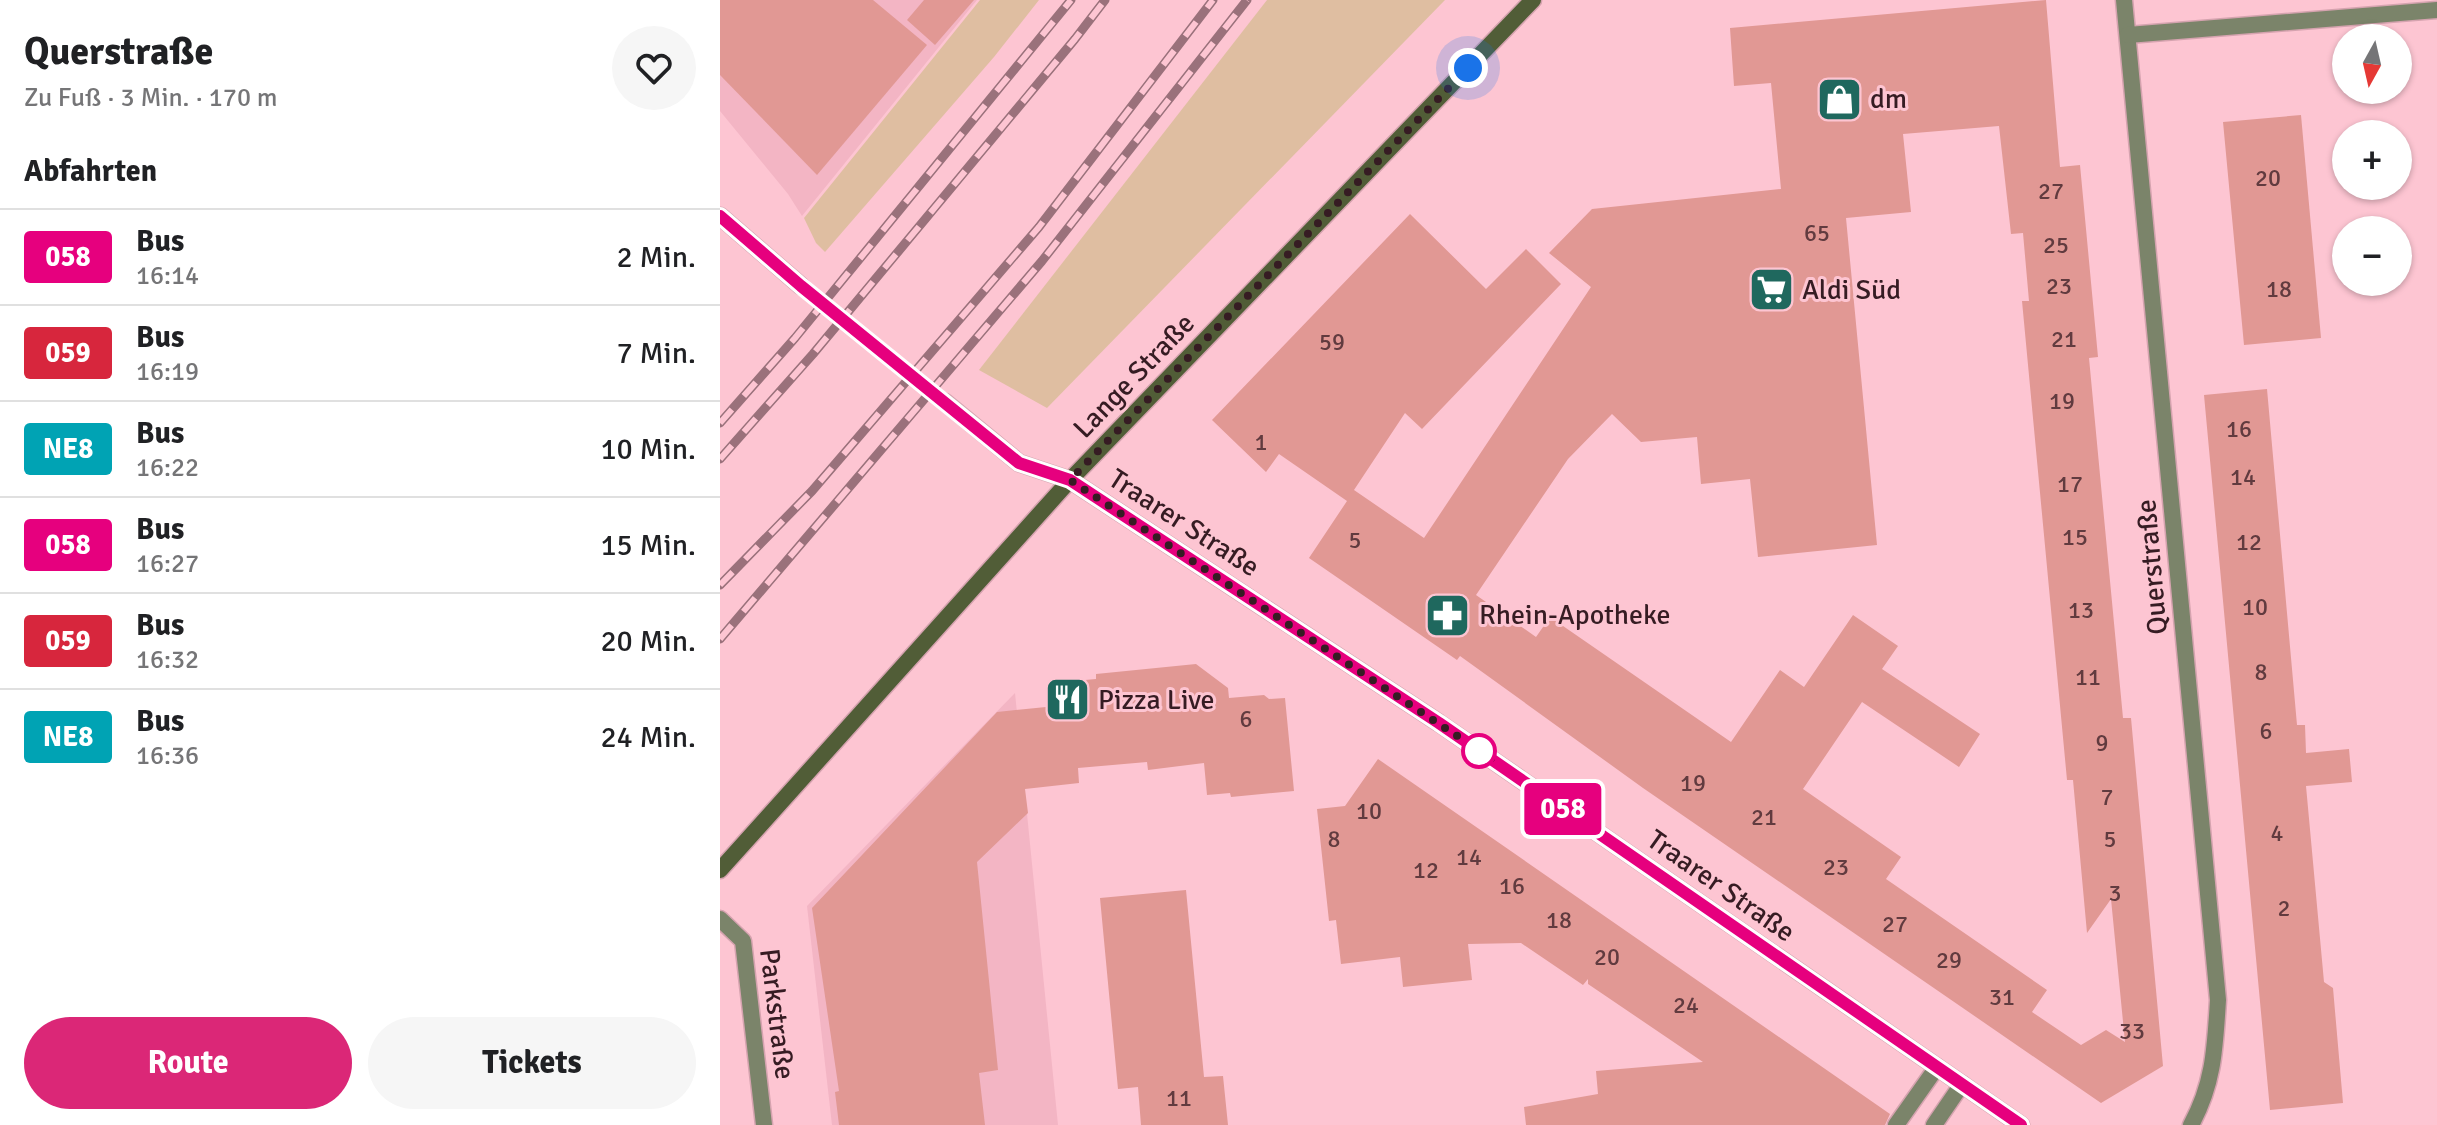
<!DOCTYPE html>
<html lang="de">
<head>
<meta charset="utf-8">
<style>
  :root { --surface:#fff; --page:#f6f6f6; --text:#202124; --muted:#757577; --line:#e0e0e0; --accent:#db2777 }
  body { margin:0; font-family:Signika,sans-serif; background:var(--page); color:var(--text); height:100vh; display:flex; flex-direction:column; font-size:30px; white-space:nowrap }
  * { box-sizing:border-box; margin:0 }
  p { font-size:26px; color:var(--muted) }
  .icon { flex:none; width:44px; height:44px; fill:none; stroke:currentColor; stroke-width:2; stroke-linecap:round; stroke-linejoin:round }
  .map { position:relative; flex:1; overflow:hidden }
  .side { display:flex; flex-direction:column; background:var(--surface); width:720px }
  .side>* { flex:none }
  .badge { padding:0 16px; border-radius:6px; font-size:28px; line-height:52px }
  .needle { width:52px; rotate:188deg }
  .controls { position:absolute; left:1612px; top:24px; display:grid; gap:16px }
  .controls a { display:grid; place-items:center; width:80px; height:80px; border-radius:50%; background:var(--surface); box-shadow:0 2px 6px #0004; font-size:40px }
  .you { position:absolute; width:40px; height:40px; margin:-20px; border:6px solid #fff; border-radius:50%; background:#1a73e8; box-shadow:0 0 0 12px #1a73e833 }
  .map>.badge { position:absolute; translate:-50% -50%; box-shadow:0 0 0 4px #fff }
  h2 { padding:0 24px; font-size:30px; line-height:72px }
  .round { display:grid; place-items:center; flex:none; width:84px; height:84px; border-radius:42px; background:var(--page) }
  .summary { display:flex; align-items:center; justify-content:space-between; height:136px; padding:0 24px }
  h1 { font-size:38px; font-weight:700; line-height:60px }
  .primary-button { display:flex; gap:16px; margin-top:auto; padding:16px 24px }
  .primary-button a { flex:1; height:92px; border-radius:48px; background:var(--accent); color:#fff; font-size:32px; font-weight:700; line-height:92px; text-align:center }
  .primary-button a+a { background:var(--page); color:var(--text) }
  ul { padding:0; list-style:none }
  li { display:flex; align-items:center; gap:24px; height:96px; padding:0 24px; border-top:2px solid var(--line) }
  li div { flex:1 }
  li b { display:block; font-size:30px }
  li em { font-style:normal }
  li .badge { min-width:88px; font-weight:700; text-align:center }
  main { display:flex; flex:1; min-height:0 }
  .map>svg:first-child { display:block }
</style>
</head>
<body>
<main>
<section class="side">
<div class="summary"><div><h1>Querstraße</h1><p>Zu Fuß · 3 Min. · 170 m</p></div><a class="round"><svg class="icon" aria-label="heart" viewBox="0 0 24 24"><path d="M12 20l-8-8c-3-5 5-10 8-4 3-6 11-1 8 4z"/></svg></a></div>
<h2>Abfahrten</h2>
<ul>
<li><span class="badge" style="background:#e6007e;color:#fff">058</span><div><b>Bus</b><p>16:14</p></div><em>2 Min.</em></li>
<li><span class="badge" style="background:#d7263d;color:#fff">059</span><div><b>Bus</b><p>16:19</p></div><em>7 Min.</em></li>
<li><span class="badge" style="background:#00a3b4;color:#fff">NE8</span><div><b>Bus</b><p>16:22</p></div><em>10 Min.</em></li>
<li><span class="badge" style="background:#e6007e;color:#fff">058</span><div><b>Bus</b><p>16:27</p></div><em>15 Min.</em></li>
<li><span class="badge" style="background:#d7263d;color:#fff">059</span><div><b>Bus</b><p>16:32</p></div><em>20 Min.</em></li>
<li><span class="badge" style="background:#00a3b4;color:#fff">NE8</span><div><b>Bus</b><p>16:36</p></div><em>24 Min.</em></li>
</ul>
<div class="primary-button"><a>Route</a><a>Tickets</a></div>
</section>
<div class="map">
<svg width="1717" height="1125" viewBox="0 0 1717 1125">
  <rect width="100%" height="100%" fill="#fdc5d2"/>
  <!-- built -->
  <g fill="#f3b5c4">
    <polygon points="0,0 257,0 82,216 68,194 0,111"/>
    <polygon points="295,693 338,1125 112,1125 87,906"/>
  </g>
  <!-- green -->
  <g fill="#dfbea1">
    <polygon points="260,0 319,0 274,57 105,252 96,243 84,218"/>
    <polygon points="547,0 725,0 327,408 259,370"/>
  </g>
  <!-- building -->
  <g fill="#e19894" fill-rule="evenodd">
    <polygon points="0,0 153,0 207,45 97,175 0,75"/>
    <polygon points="204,0 254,0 215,45 187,20"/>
    <path d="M1326,0l14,167 20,-2 18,192 -9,1 14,149 20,211h8l32,348 -62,37 -458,-315 -183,-132 -3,4 -148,-102 38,-57 -68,-47 -13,18 -54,-52 198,-206 76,75 40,-40 35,35 -139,145 -17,-16 -53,80 2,-3 70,48 167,-251 -42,-34 43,-44 189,-20 -10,-106 -37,3 -4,-58zM1279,126l12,108 12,-1 6,68h-7l45,479h6l14,153 24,-34 14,143 -19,-12 -25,15 -49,-33 15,-22 -161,-111 15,-22 -98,-68 59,-87 97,65 21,-33 -98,-65 16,-23 -45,-31 -49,72 -24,-17 -49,72 -181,-125 -14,20 -60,-42 92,-136 44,-45 29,28 56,-5 4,47 49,-5 8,78 119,-12 -31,-327 65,-6 -8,-78z"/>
    <polygon points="1581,115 1601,338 1524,345 1503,122"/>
    <polygon points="1547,389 1577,725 1585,725 1586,753 1629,749 1632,782 1586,786 1604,982 1613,988 1623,1103 1550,1110 1484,395"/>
    <polygon points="476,664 508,688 509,698 544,695 549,699 565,698 574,791 511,797 510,793 487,795 484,763 428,770 427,762 358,768 359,783 305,789 308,813 257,862 278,1070 259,1073 265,1125 119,1125 115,1092 119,1091 92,908 277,712 346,705 340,700 354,681 376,679 376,674"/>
    <polygon points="658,759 1170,1114 1165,1125 806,1125 804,1107 878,1094 876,1071 983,1062 868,984 868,979 863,985 801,943 748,944 752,980 683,987 680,957 621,964 616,920 609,921 597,809 625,806"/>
    <polygon points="466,890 484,1077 503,1076 508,1125 421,1125 418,1087 398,1089 380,898"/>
  </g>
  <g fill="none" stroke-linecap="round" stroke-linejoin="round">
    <!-- tertiary-tunnel -->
    <polyline stroke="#d5a3af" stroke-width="16" stroke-dasharray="16 8" stroke-linecap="butt" points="81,286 225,402"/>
    <defs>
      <g id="service">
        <polyline points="1176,1125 1217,1067"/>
        <polyline points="1214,1125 1242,1084"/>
      </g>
      <g id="minor">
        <path d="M1404,0l94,1000c-3,47 -4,83 -27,125"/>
        <polyline points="1408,35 1717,10"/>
        <polyline points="0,919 23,941 44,1125"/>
      </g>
      <g id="tertiary">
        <polyline points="0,216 81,286"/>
        <polyline points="225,402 299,463 350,480 719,723 1301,1125"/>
      </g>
      <polyline id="secondary" points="0,870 350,480 813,0"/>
    </defs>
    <!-- service casing -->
    <use href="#service" stroke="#d5a3af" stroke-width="19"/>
    <!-- minor casing -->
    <use href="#minor" stroke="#d5a3af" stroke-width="19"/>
    <!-- tertiary casing -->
    <use href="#tertiary" stroke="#d5a3af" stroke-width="19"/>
    <!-- secondary casing -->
    <use href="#secondary" stroke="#d5a3af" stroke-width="19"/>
    <!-- service -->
    <use href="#service" stroke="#7b846a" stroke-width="16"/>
    <!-- minor -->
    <use href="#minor" stroke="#7b846a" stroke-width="16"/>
    <!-- tertiary -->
    <use href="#tertiary" stroke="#7b846a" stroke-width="16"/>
    <!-- secondary -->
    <use href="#secondary" stroke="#515d37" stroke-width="16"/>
    <defs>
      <g id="rail">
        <polyline points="0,423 75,338 351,0"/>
        <polyline points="0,459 93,354 355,39 385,0"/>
        <polyline points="0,585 92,491 319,227 493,0"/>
        <polyline points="0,639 322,261 527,0"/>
      </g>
    </defs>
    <!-- rail casing -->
    <use href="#rail" stroke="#9a717b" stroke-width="9"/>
    <!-- rail -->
    <use href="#rail" stroke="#fdc5d2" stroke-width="6" stroke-dasharray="18" stroke-linecap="butt"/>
  </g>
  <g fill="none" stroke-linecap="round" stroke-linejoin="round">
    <defs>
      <polyline id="line" points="0,216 81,286 299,463 350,480 719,723 1301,1125"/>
    </defs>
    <!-- line casing -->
    <use href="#line" stroke="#fff" stroke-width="18"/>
    <!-- line -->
    <use href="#line" stroke="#e6007e" stroke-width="12"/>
    <!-- walk -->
    <polyline stroke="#361c23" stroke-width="8" stroke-dasharray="0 14.4" points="748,68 350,480 772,759 759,751"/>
  </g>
  <!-- icons -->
  <defs>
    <symbol id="shop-square" viewBox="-11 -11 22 22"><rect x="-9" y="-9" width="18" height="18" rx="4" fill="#1f685e" stroke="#fdc5d2"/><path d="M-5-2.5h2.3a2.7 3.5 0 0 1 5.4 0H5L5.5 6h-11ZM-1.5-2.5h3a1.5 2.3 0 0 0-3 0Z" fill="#fff"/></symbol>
    <symbol id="supermarket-square" viewBox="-11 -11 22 22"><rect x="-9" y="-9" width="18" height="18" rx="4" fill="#1f685e" stroke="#fdc5d2"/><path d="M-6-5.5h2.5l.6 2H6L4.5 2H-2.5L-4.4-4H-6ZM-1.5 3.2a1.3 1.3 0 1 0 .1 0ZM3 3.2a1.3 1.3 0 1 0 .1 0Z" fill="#fff"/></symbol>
    <symbol id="pharmacy-square" viewBox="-11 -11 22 22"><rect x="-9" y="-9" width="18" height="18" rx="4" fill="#1f685e" stroke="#fdc5d2"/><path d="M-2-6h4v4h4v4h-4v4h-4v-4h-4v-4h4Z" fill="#fff"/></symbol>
    <symbol id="restaurant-square" viewBox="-11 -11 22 22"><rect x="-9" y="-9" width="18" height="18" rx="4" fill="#1f685e" stroke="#fdc5d2"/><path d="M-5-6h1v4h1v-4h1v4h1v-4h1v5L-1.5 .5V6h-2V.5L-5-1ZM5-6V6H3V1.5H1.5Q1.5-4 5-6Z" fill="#fff"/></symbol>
  </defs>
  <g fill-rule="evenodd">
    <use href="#shop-square" x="1094" y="74" width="51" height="51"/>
    <use href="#supermarket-square" x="1026" y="264" width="51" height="51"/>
    <use href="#pharmacy-square" x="702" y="590" width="51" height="51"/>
    <use href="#restaurant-square" x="322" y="674" width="51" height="51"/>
  </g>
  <!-- markers -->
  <circle fill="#fff" stroke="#e6007e" stroke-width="4" cx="759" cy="751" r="16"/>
  <g text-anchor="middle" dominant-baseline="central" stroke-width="6" stroke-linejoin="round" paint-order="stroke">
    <!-- number labels -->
    <g font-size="24" fill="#613b3f">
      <text x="1548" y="178">20</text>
      <text x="1331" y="191">27</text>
      <text x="1097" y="233">65</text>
      <text x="1336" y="245">25</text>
      <text x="1339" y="286">23</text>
      <text x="1559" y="289">18</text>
      <text x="1344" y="339">21</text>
      <text x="612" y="342">59</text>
      <text x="1342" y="401">19</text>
      <text x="1519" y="429">16</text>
      <text x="541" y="442">1</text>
      <text x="1523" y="477">14</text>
      <text x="1350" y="484">17</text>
      <text x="1355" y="537">15</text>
      <text x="635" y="540">5</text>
      <text x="1529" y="542">12</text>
      <text x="1535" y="607">10</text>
      <text x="1361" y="610">13</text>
      <text x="1541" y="672">8</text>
      <text x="1368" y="677">11</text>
      <text x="526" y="719">6</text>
      <text x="1546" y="731">6</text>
      <text x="1382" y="743">9</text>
      <text x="973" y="783">19</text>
      <text x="1387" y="797">7</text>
      <text x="649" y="811">10</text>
      <text x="1044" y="817">21</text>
      <text x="1557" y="833">4</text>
      <text x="614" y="839">8</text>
      <text x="1390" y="839">5</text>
      <text x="749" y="857">14</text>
      <text x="1116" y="867">23</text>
      <text x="706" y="870">12</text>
      <text x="792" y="886">16</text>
      <text x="1395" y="893">3</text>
      <text x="1564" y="908">2</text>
      <text x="839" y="920">18</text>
      <text x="1175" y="924">27</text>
      <text x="887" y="957">20</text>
      <text x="1229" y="960">29</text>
      <text x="1282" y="997">31</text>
      <text x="966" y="1005">24</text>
      <text x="1412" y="1031">33</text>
      <text x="459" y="1098">11</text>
    </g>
    <!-- poi labels -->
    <g font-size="28" fill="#361c23" stroke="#fdc5d2" text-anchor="start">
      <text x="1150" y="99">dm</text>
      <text x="1082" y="290">Aldi Süd</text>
      <text x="759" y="615">Rhein-Apotheke</text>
      <text x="378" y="700">Pizza Live</text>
    </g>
    <!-- street labels -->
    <g font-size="28" fill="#361c23" stroke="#fdc5d2">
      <text transform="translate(414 376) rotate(-46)">Lange Straße</text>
      <text transform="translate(464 523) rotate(33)">Traarer Straße</text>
      <text transform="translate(1432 567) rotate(-95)">Querstraße</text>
      <text transform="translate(1001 886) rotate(35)">Traarer Straße</text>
      <text transform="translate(57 1014) rotate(83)">Parkstraße</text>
    </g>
  </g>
</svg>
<div class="controls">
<a><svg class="needle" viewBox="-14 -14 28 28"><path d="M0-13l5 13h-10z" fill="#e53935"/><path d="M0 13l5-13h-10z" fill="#757577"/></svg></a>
<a>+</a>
<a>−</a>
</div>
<div class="you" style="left:748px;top:68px"></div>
<b class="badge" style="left:843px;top:809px;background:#e6007e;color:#fff">058</b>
</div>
</main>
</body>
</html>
